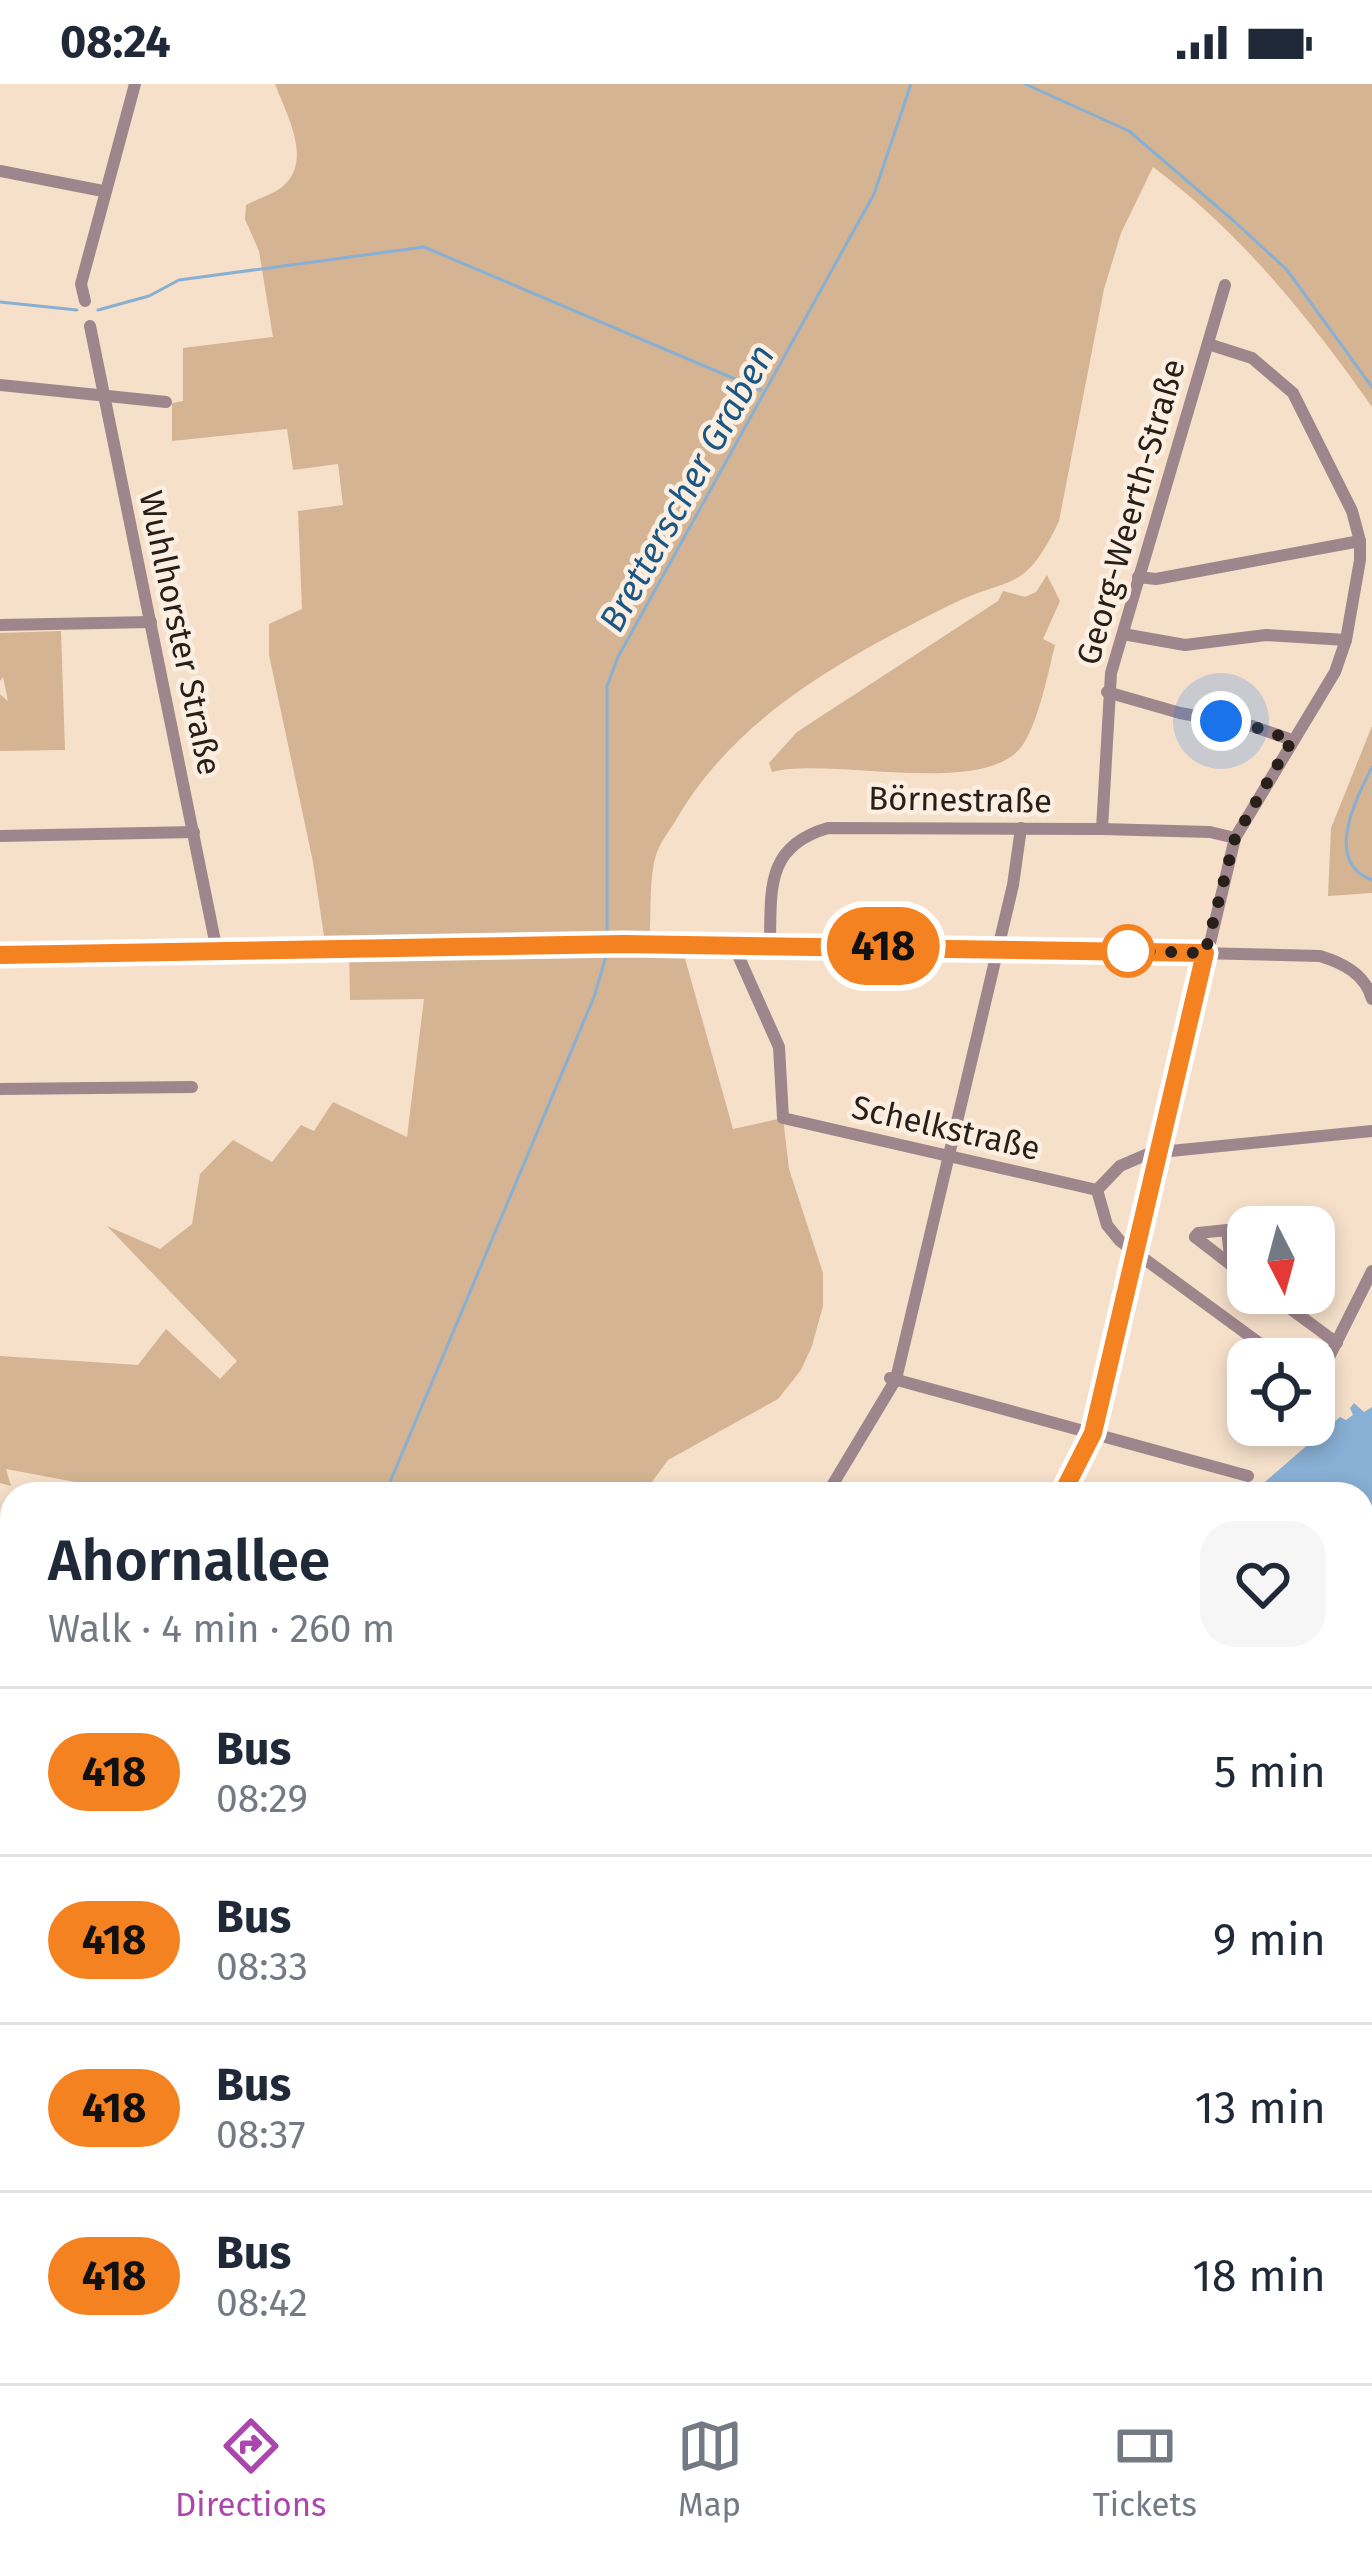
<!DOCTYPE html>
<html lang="en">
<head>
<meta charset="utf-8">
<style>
  :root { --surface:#fff; --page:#f6f6f7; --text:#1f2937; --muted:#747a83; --line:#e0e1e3; --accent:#aa46ac }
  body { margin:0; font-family:"Fira Sans",sans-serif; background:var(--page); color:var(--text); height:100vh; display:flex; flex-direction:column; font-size:45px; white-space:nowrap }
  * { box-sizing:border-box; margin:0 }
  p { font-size:39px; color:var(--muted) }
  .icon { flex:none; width:66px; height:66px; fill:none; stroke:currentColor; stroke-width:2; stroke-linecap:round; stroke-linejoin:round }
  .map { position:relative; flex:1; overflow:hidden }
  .details { position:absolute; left:0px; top:1398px; width:1374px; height:903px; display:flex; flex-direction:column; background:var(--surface); border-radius:36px 36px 0 0; box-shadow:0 6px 18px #0003 }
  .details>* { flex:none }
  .badge { padding:0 24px; border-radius:39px; font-size:42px; line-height:78px }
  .needle { width:78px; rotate:174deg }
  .fabs { position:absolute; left:1227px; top:1122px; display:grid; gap:24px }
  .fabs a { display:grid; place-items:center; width:108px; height:108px; border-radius:24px; background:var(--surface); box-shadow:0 6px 18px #0003; font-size:60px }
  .you { position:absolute; width:60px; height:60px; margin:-30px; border:9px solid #fff; border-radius:50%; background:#1a73e8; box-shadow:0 0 0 18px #1a73e833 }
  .map>.badge { position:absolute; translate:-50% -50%; box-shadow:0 0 0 6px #fff }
  .round { display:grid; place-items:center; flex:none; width:126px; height:126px; border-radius:36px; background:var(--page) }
  .head { display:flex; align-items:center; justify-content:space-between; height:204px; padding:0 48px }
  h1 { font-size:57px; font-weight:600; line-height:90px }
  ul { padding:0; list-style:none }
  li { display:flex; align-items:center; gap:36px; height:168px; padding:0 48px; border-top:3px solid var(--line) }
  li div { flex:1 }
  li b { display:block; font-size:45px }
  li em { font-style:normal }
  li .badge { min-width:132px; font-weight:700; text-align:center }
  .status { display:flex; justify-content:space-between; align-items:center; height:84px; padding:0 60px; background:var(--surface); direction:ltr }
  .status svg { height:33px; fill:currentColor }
  .tabs { display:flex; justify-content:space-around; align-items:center; height:168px; border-top:3px solid var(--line); background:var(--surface); font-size:33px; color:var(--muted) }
  .tabs a { display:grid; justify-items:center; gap:6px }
  .tabs .current { color:var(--accent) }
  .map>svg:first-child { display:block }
</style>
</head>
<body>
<div class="status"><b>08:24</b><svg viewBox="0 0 49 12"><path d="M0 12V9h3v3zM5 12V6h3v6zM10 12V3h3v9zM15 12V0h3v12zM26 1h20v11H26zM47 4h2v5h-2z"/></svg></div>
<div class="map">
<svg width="1372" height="2299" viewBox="0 0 1372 2299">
  <rect width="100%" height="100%" fill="#f6e0ca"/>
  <!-- green -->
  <g fill="#d4b492">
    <path d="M275,0h1097v323c-63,-90 -131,-174 -219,-240l-32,66 -17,56 -45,232c-35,74 -48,54 -111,85 -104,52 -212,110 -272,214 -6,10 -15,21 -19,32 -9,26 -5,64 -8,92l33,4 51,181 50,-11 6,51 34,104v33l-11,40 -11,24 -23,29 -110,61 -25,34h-553l-4,-10 -80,-15 5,17 -11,-3v-127l138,9 28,-36 54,50 17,-18 -130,-135 53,23 32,-25 8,-50 33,-34 39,22 29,-37 13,6 19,-29 74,35 17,-138 -74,1 -1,-56 -24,-1 -12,-81 -44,-207v-31l33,-15 -4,-98 45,-6 -5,-41 -45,6 -6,-41 -115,12v-38l11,-2v-53l90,-11 -14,-86 -14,-32 1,-14c11,-6 26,-10 36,-18 32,-26 4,-73 -7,-103z"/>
    <path d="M1047,491l13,26 -17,38 12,6c-7,28 -16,74 -31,98 -35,57 -193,13 -252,29l-3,-9 28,-31 201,-131 5,-10 22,6 11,-5z"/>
    <polygon points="61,547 65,666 0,667 0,610 8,617 3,593 0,597 0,549"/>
    <polygon points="1372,642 1372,809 1328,812 1331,744"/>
  </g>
  <!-- water -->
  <polygon fill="#88b0d4" points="1354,1319 1364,1328 1372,1323 1372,2299 840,2299 832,2290 817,2299 158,2299 159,2291 168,2289 1362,2289 1362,1410 1251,1410 1340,1333 1346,1336 1353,1331 1350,1324"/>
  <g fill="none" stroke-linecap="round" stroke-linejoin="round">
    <!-- stream -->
    <g stroke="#88b0d4" stroke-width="3">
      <polyline points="1025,0 1129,47 1235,138 1287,186 1372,303"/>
      <polyline points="0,218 77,226"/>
      <polyline points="98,226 149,212 179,196 424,163 761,306"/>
      <path d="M1372,683c-16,32 -49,95 0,113"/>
      <polyline points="607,853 607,602 618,573 874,110 911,0"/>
      <polyline points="385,1410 594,913 607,869"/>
    </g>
    <!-- minor -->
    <g stroke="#9e868c" stroke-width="12">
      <polyline points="0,87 103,107"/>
      <polyline points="85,217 81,200 135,0"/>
      <polyline points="90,242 217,867"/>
      <polyline points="0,301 166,318"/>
      <polyline points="1138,493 1156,495 1360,457"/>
      <polyline points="0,541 151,538"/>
      <polyline points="1123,550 1185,561 1266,551 1346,556"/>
      <polyline points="1107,608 1180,629 1252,642 1292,656"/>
      <polyline points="1102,745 1111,589 1225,201"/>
      <polyline points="0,752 194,748"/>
      <path d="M770,859c1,-55 -4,-97 58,-115l274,1 108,3 25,6"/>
      <polyline points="733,860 779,963 783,1034 1097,1106"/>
      <path d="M0,871l770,-12 550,13c23,7 45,18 52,43"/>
      <polyline points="0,1005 192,1003"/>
      <polyline points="1195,1153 1198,1149 1227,1146 1231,1181"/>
      <polyline points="1195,1153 1248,1194"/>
      <polyline points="1269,1209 1337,1259"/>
      <polyline points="1281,1275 1120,1157 1107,1141 1097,1106 1120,1082 1150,1069 1372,1047"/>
      <polyline points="1314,1288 1323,1285 1372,1187"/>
      <polyline points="890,1294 1248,1392"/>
      <polyline points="827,1410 896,1295 1013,801 1021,744"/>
      <polyline points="1061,1410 1093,1350 1235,754 1335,588 1346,556 1360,476 1360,457 1352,427 1293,309 1252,274 1208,260"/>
      <polyline points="0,1856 12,1887"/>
      <polyline points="0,1908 12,1903"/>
      <polyline points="0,2070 0,2072"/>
    </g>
  </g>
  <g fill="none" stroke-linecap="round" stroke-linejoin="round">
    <defs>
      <polyline id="line" points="0,871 624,860 1205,869 1093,1349 1062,1410"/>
    </defs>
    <!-- line casing -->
    <use href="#line" stroke="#fff" stroke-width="27"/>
    <!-- line -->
    <use href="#line" stroke="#f58220" stroke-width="18"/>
    <!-- walk -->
    <polyline stroke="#282018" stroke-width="12" stroke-dasharray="0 21.6" points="1128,867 1205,869 1235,754 1292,656 1252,642 1221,637"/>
  </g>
  <!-- markers -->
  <circle fill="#fff" stroke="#f58220" stroke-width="6" cx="1128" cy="867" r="24"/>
  <g text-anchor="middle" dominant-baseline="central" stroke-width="9" stroke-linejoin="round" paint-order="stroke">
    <!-- street labels -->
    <g font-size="33" fill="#282018" stroke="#fcefe2">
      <text transform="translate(1131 428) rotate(-74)">Georg-Weerth-Straße</text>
      <text transform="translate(180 549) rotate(78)">Wuhlhorster Straße</text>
      <text transform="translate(960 716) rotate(1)">Börnestraße</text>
      <text transform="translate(946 1044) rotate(13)">Schelkstraße</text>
    </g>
    <!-- water labels -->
    <g font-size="36" font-style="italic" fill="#1a5785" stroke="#fcefe2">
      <text transform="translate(687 404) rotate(-61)">Bretterscher Graben</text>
    </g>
  </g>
</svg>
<div class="fabs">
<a><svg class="needle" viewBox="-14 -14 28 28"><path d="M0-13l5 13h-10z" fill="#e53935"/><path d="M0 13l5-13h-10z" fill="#747a83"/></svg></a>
<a><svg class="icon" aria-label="locate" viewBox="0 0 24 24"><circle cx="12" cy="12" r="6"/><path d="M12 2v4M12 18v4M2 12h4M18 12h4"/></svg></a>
</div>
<div class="you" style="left:1221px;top:637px"></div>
<b class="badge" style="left:883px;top:862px;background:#f58220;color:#111">418</b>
<section class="details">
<div class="head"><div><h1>Ahornallee</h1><p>Walk · 4 min · 260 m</p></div><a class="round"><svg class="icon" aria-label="heart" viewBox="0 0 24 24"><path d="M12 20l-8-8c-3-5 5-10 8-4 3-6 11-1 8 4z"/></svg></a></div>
<ul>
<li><span class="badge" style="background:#f58220;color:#111">418</span><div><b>Bus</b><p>08:29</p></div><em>5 min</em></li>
<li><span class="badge" style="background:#f58220;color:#111">418</span><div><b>Bus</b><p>08:33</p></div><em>9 min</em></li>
<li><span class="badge" style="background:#f58220;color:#111">418</span><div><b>Bus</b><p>08:37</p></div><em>13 min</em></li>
<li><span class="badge" style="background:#f58220;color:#111">418</span><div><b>Bus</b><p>08:42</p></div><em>18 min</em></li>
</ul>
</section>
</div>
<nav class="tabs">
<a class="current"><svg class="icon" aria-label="directions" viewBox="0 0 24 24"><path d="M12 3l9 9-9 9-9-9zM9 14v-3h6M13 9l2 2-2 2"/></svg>Directions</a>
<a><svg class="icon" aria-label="map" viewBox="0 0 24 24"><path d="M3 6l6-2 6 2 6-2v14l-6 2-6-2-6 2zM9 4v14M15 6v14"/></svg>Map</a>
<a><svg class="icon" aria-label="tickets" viewBox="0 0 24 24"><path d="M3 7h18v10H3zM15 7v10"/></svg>Tickets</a>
</nav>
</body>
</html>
